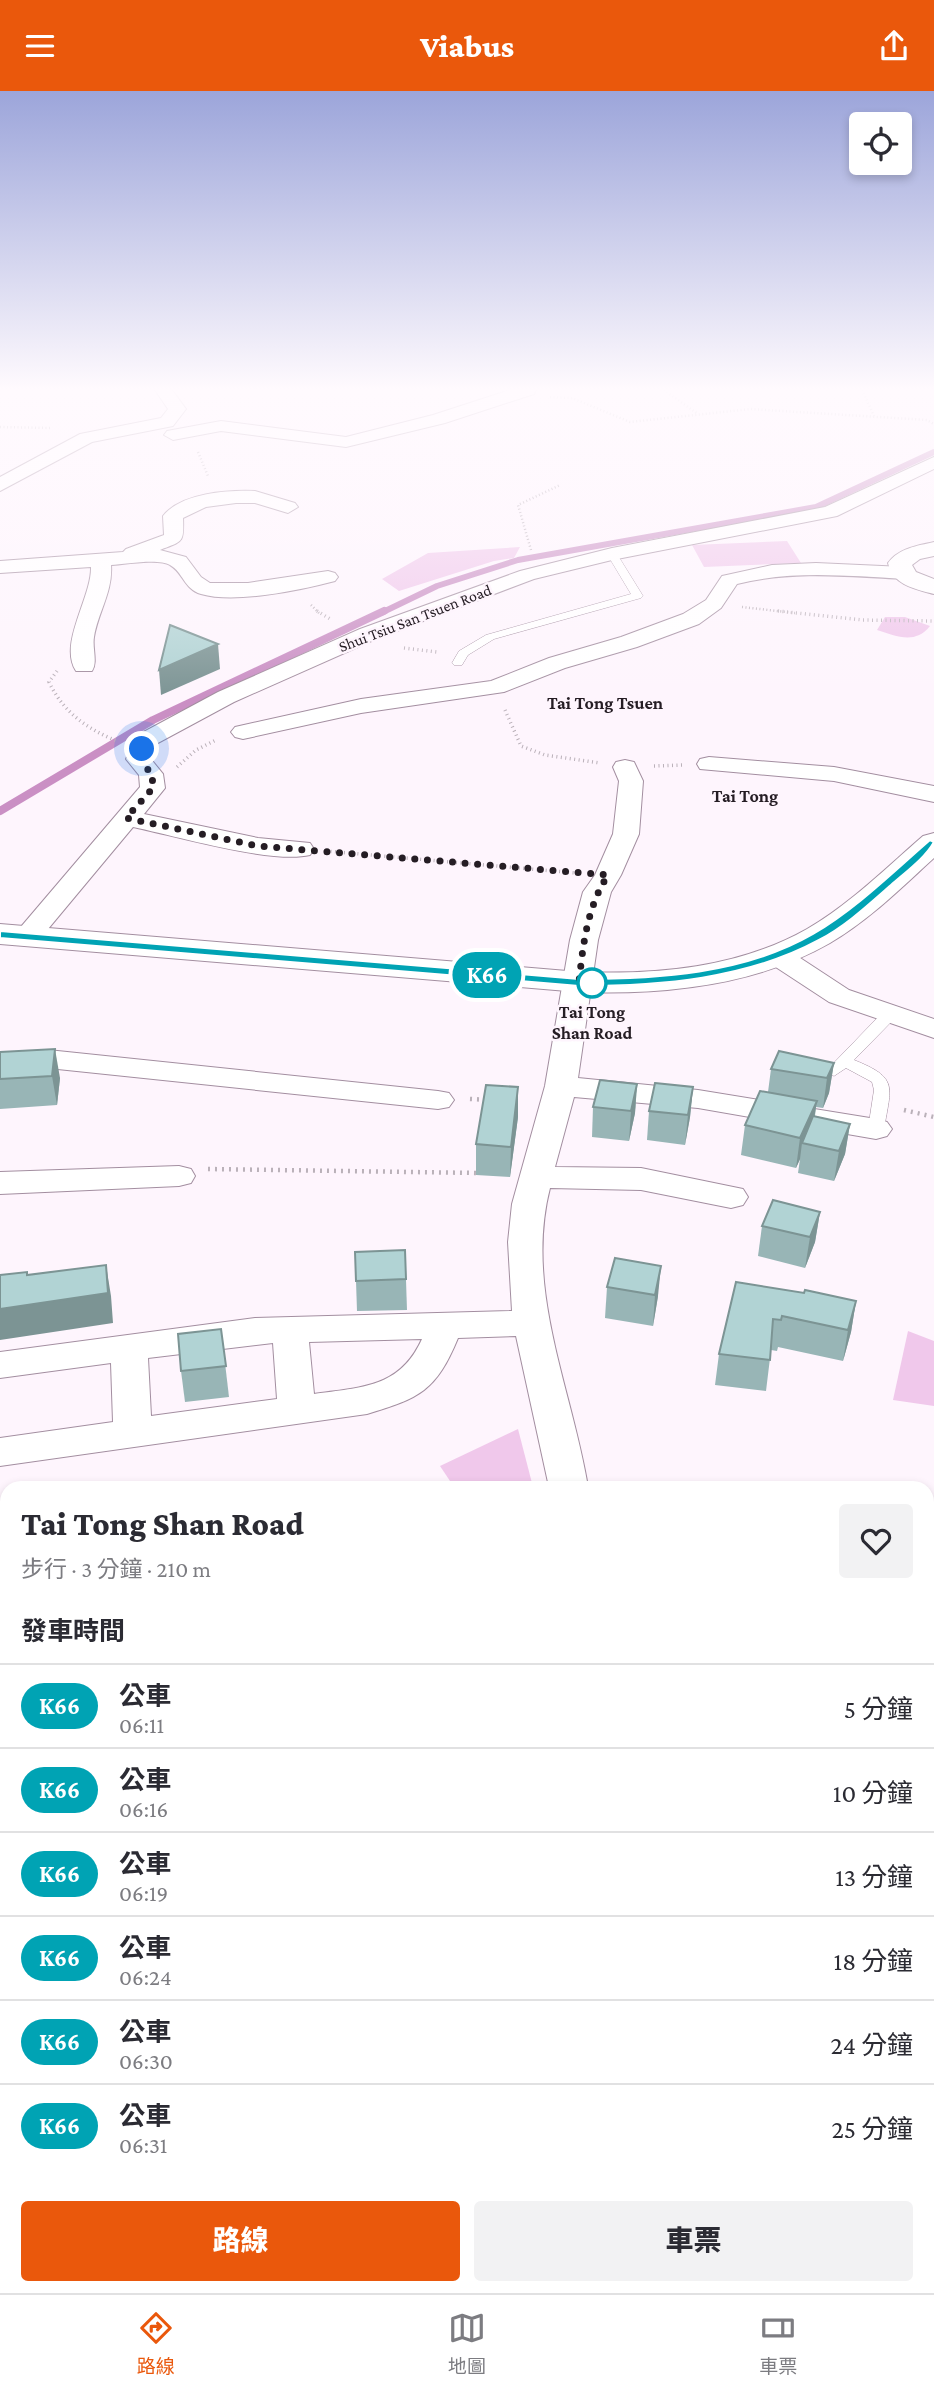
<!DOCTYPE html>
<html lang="zh-TW">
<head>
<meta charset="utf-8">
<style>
  :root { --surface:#fff; --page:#f2f2f3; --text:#2b2b33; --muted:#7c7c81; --line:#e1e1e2; --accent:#ea580c }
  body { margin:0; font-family:"Crimson Pro","Noto Sans TC",serif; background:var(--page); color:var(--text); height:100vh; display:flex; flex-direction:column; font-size:26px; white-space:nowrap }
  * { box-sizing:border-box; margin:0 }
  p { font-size:23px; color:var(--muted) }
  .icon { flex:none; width:38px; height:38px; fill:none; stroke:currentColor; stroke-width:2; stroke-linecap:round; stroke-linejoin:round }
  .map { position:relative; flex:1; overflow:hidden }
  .panel { position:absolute; left:0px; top:1390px; width:934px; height:814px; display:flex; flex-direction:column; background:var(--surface); border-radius:21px 21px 0 0; box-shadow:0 4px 10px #0003 }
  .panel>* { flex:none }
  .badge { padding:0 14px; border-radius:23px; font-size:24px; line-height:46px }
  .fabs { position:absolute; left:849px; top:21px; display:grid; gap:14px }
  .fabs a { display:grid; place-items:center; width:63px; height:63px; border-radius:7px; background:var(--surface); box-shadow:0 4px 10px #0003; font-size:35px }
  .you { position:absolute; width:35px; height:35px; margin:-18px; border:5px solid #fff; border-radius:50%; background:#1a73e8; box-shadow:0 0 0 10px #1a73e833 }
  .map>.badge { position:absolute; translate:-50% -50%; box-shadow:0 0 0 4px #fff }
  h2 { padding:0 21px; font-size:26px; line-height:63px }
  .round { display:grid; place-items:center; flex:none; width:74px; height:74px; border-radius:7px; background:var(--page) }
  .overview { display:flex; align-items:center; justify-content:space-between; height:119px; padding:0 21px }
  h1 { font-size:33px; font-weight:800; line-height:52px }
  .primary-button { display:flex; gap:14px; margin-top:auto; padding:14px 21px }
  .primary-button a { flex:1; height:80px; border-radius:7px; background:var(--accent); color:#fff; font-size:28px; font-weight:800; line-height:80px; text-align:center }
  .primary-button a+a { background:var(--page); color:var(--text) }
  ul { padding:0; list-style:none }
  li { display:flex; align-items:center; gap:21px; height:84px; padding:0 21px; border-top:2px solid var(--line) }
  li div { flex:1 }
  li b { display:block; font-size:26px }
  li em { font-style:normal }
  li .badge { min-width:77px; font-weight:700; text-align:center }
  header { display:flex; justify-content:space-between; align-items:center; height:91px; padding:0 21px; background:var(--accent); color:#fff; font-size:32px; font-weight:800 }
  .tab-bar { display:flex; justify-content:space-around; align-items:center; height:98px; border-top:2px solid var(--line); background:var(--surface); font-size:19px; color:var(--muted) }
  .tab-bar a { display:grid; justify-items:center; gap:4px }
  .tab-bar .on { color:var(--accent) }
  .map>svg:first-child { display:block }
</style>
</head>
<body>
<header><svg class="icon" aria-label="menu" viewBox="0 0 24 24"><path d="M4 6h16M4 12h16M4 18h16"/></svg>Viabus<svg class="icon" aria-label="share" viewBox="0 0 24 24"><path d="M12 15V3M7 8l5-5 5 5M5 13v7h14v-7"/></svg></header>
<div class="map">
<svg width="934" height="2202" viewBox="0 0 934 2202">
  <rect width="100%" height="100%" fill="#fef5fd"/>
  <!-- green -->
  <g fill="#f0c8eb">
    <polygon points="787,450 801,472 704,476 692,454"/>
    <polygon points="520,456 514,467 494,470 399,500 382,488 428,462"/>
    <path d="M885,526h20l25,9c-15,19 -34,10 -53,4z"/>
    <polygon points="908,1240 934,1250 934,1315 893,1309"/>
    <polygon points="518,1338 533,1396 454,1396 440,1375"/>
    <polygon points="928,1593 934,1601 934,1769 928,1741"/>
    <polygon points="934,1791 934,1869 928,1868 928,1794"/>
  </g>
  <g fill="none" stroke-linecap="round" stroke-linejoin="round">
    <!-- stream-far1 -->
    <polyline stroke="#ca8fc4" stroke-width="6" points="381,522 437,495 518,469 816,416 934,361"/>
    <!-- stream -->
    <polyline stroke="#ca8fc4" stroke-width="8" points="0,720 153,629 384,520"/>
    <defs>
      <g id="service">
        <polygon points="612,460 617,463 643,505 641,507 494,548 468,564 462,574 454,574 452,572 459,560 486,544 631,503 607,463"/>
        <path d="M889,919l8,5 -2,3 -41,42c45,18 37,26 30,69l-8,5 -8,-5 6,-39 -2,-8 -26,-14 -12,8 -8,-5 57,-59z"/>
      </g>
      <g id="minor">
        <polygon points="155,299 172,299 186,318 173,335 92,351 0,400 0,386 80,343 161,327 168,318"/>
        <polygon points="510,299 536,299 534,303 445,332 346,356 221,340 173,349 164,344 167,340 221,330 346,346 433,324"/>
        <path d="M934,366v12l-97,47 -225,44 -78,19 -158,60 -142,63 -78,42 -6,14 13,16 2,14 -21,26 114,24 52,5 4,6 -4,6c-39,9 -134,-19 -177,-28l-95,114 -10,2 -10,-2 -4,-6 126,-148 -1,-12 -13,-16 12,-24 80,-43 142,-63 160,-58 92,-23 213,-41z"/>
        <path d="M255,400l40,12 3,4 -10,6 -33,-10h-19l-30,4 -23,11c1,25 0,23 -23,32l26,7 15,20 9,6h38l80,-12 7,2 3,4 -3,4c-34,9 -100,23 -134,13 -17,-5 -18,-22 -31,-29 -11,-7 -45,-1 -59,0 2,27 -13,47 -17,72 -2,11 4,25 -2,34h-16c-18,-27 16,-74 15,-104l-91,6v-12l123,-9 3,-3 38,-14 -1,-19c18,-23 65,-26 92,-25z"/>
        <path d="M816,472l88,4 7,2 3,4 -3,4 -7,2c-56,-3 -112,-9 -167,5l-16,24 -22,16 -62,23 -72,21 -61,24 -143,21 -118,26 -8,-2 -4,-5 4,-5 126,-28 130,-18 58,-23 72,-21 62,-23 23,-14 16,-24 50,-11z"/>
        <polygon points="709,666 834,676 934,695 934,711 834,690 700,678 697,673 700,668"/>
        <path d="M625,669l9,2 9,19 -4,53 -18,41 -10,17 -13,48 -20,138 120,12 178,29 11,3 5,7 -5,7 -11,3 -178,-31 -124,-11 -19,70 86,1 102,21 5,8 -5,8 -12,3 -90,-18 -91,-2c-26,101 22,201 38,299h-39l-33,-151 -58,2c-22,53 -38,60 -91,76l-367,52v-28l113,-16 -2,-59 -111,15v-26l255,-34 257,-7 -4,-69 4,-38 33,-118 25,-146 13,-48 12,-17 18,-41 6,-53 -6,-14 3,-5zM422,1248c-22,49 -60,48 -108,55l-5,-52zM273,1252l4,56 -126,17 -3,-58z"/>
        <polygon points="778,856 788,859 849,899 934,928 934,947 829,911 768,871 764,865 768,859"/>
        <polygon points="48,959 438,1000 449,1002 454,1009 449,1016 438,1018 48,977 0,981 0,963"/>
        <polygon points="179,1075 191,1078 195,1085 191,1092 179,1095 0,1103 0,1081"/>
      </g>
      <g id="tertiary">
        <path d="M934,451v14l-14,3 -8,6 4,7 18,7v15c-19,-5 -41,-9 -46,-31 11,-15 29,-17 46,-21z"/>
        <path d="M934,742v25c-33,30 -65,62 -104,85 -75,43 -166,52 -251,49l-579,-48v-20l579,48c78,3 159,-4 228,-43 43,-25 79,-61 116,-93z"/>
      </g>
    </defs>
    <!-- service casing -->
    <use href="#service" stroke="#a38ea0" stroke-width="1"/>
    <!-- minor casing -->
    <use href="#minor" stroke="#a38ea0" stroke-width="2"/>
    <!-- tertiary casing -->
    <use href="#tertiary" stroke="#a38ea0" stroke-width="2"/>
    <!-- path-far3 -->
    <g stroke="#bab1b9" stroke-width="2.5" stroke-dasharray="1 2.5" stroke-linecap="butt">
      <polyline points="664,299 698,323"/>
      <polyline points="862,299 874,325"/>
      <polyline points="550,306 572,307 630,331 750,318 927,329 934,333"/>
      <polyline points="0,336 52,337"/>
      <polyline points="198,361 208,385"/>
      <polyline points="531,459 518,414 560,394"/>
      <polyline points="311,514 319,522"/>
      <polyline points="742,516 795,522"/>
    </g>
    <!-- path-far2 -->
    <g stroke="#bab1b9" stroke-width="3.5" stroke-dasharray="1 3.5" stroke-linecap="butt">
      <polyline points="317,520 332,529"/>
      <polyline points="778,520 863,529 934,530"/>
      <polyline points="404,557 437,561"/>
      <path d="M57,580l-8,11c14,30 38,47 68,59"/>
      <polyline points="505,619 521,655 545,664 600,672"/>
      <polyline points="654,675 684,674"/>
      <polyline points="177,676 196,659 216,649"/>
      <polyline points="326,760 576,782"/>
    </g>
    <!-- path-far1 -->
    <g stroke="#bab1b9" stroke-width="4.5" stroke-dasharray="2 5" stroke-linecap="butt">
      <polyline points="470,1008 490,1009"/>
      <polyline points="904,1019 934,1026"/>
      <polyline points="208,1078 479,1082"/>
    </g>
    <!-- path -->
    <polyline stroke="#bab1b9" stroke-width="6" stroke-dasharray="2.5 8" stroke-linecap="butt" points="875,2196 879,2202"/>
    <!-- service -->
    <use href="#service" fill="#fff" fill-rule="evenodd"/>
    <!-- minor -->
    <use href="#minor" fill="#fff" fill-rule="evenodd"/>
    <!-- tertiary -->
    <use href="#tertiary" fill="#fff" fill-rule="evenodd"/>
  </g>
  <!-- wall -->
  <g fill="#98b5b6">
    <polygon points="0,961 60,987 57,1014 0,1018"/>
    <polygon points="834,972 829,1002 823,1017 816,1016 815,1025 850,1033 845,1063 834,1090 798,1082 800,1068 796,1077 741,1064 745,1034 768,1001 771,978"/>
    <polygon points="637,993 635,1022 629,1050 592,1046 593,1016"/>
    <polygon points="693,996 690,1026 685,1054 647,1049 649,1020"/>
    <polygon points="518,1026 510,1086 476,1084 476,1053"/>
    <polygon points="820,1121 815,1151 805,1177 758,1165 762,1135"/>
    <polygon points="405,1159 407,1219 357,1220 356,1190"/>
    <polygon points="615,1167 658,1205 653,1235 605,1227 607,1196"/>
    <polygon points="804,1202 856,1210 851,1241 843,1270 778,1256 777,1260 771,1259 766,1300 715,1294 719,1263"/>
    <polygon points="221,1238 229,1306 185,1311 181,1280"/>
  </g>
  <!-- shaded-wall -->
  <g fill="#7c9494">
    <polygon points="218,553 220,578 161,604 159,579"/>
    <polygon points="55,958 60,987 57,1014 52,985"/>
    <polygon points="834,972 829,1002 823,1017 827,987"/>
    <polygon points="637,993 635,1022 629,1050 631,1020"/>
    <polygon points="518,996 518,1026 510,1086 511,1056"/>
    <polygon points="693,996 690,1026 685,1054 688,1024"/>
    <polygon points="817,1010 812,1040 802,1052 800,1068 796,1077 800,1047"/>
    <polygon points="850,1033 845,1063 834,1090 839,1060"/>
    <polygon points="820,1121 815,1151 805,1177 810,1146"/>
    <polygon points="106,1174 111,1205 113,1232 0,1249 0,1218 33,1213"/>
    <polygon points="661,1175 658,1205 653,1235 655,1204"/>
    <polygon points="856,1210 851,1241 843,1270 848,1239"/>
  </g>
  <!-- building -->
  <g fill="#b1d3d4" stroke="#7c9494" stroke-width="2">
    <polygon points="170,534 218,553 159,579"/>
    <polygon points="55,958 52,985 0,988 0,961"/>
    <polygon points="779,960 834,972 827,987 771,978"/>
    <polygon points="600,989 637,993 631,1020 593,1016"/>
    <polygon points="655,992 693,996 688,1024 649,1020"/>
    <polygon points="486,994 518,996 511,1056 476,1053"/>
    <polygon points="760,1000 817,1010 800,1047 745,1034"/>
    <polygon points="813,1025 850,1033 839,1060 802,1052"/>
    <polygon points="773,1109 820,1121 810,1146 762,1135"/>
    <polygon points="405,1159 406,1188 356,1190 355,1161"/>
    <polygon points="615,1167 661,1175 655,1204 607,1196"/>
    <polygon points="106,1174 108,1202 0,1218 0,1184 27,1181 27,1184"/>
    <polygon points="736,1191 804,1202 805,1199 856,1210 848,1239 782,1225 781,1229 773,1228 770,1269 719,1263"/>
    <polygon points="221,1238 226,1275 181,1280 178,1243"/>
  </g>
  <!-- sky -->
  <linearGradient id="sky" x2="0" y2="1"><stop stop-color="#9ca5da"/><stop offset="0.49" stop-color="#fffafe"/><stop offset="1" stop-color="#fffafe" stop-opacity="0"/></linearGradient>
  <rect width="934" height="608" fill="url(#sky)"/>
  <!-- line -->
  <path fill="#00a3b4" stroke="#fff" stroke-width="2" d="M930,749l4,2c-9,16 -27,29 -43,43 -23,20 -45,41 -72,55 -72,39 -159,46 -240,46l-579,-48v-7l579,48c78,0 165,-5 234,-45 43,-25 80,-62 117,-94z"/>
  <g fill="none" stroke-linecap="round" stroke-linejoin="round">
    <!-- walk -->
    <path stroke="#251d24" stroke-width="7" stroke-dasharray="0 12.6" d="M142,658l-4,10 14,15 1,14 -27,30 132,28 350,29c-21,32 -25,70 -29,107l13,1"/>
  </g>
  <!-- markers -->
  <circle fill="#fff" stroke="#00a3b4" stroke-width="3.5" cx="592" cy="892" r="14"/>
  <g text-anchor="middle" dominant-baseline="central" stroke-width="5" stroke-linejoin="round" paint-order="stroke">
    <!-- far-street labels -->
    <g font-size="16" fill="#251d24" stroke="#fef5fd">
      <text transform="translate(415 527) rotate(-21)">Shui Tsiu San Tsuen Road</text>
    </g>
    <!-- far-quarter labels -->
    <g font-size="18" font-weight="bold" fill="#251d24" stroke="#fef5fd">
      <text x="605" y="612">Tai Tong Tsuen</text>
      <text x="745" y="705">Tai Tong</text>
    </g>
    <!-- stop labels -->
    <g font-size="18" font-weight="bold" fill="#251d24" stroke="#fef5fd">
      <text x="592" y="921">Tai Tong<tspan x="592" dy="21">Shan Road</tspan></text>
    </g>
  </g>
</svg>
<div class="fabs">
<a><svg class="icon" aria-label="locate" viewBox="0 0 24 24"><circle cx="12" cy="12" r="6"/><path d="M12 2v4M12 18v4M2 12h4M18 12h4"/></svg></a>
</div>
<div class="you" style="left:142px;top:658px"></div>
<b class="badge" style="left:487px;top:884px;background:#00a3b4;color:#fff">K66</b>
<section class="panel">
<div class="overview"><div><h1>Tai Tong Shan Road</h1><p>步行 · 3 分鐘 · 210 m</p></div><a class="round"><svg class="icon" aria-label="heart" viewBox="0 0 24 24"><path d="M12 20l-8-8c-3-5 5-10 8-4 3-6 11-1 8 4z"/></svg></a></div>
<h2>發車時間</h2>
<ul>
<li><span class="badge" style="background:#00a3b4;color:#fff">K66</span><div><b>公車</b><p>06:11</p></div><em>5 分鐘</em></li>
<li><span class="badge" style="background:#00a3b4;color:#fff">K66</span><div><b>公車</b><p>06:16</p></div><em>10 分鐘</em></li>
<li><span class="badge" style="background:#00a3b4;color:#fff">K66</span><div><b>公車</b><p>06:19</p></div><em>13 分鐘</em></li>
<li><span class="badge" style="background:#00a3b4;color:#fff">K66</span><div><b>公車</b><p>06:24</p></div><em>18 分鐘</em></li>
<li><span class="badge" style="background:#00a3b4;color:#fff">K66</span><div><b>公車</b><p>06:30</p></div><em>24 分鐘</em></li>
<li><span class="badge" style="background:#00a3b4;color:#fff">K66</span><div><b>公車</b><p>06:31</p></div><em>25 分鐘</em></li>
</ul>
<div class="primary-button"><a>路線</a><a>車票</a></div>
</section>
</div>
<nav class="tab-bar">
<a class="on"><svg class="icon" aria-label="directions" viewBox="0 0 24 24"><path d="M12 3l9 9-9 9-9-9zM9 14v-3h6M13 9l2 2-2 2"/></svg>路線</a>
<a><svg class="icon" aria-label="map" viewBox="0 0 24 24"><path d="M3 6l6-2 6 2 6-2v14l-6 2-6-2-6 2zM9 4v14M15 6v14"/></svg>地圖</a>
<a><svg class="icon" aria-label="tickets" viewBox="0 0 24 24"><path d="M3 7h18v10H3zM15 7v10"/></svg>車票</a>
</nav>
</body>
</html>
